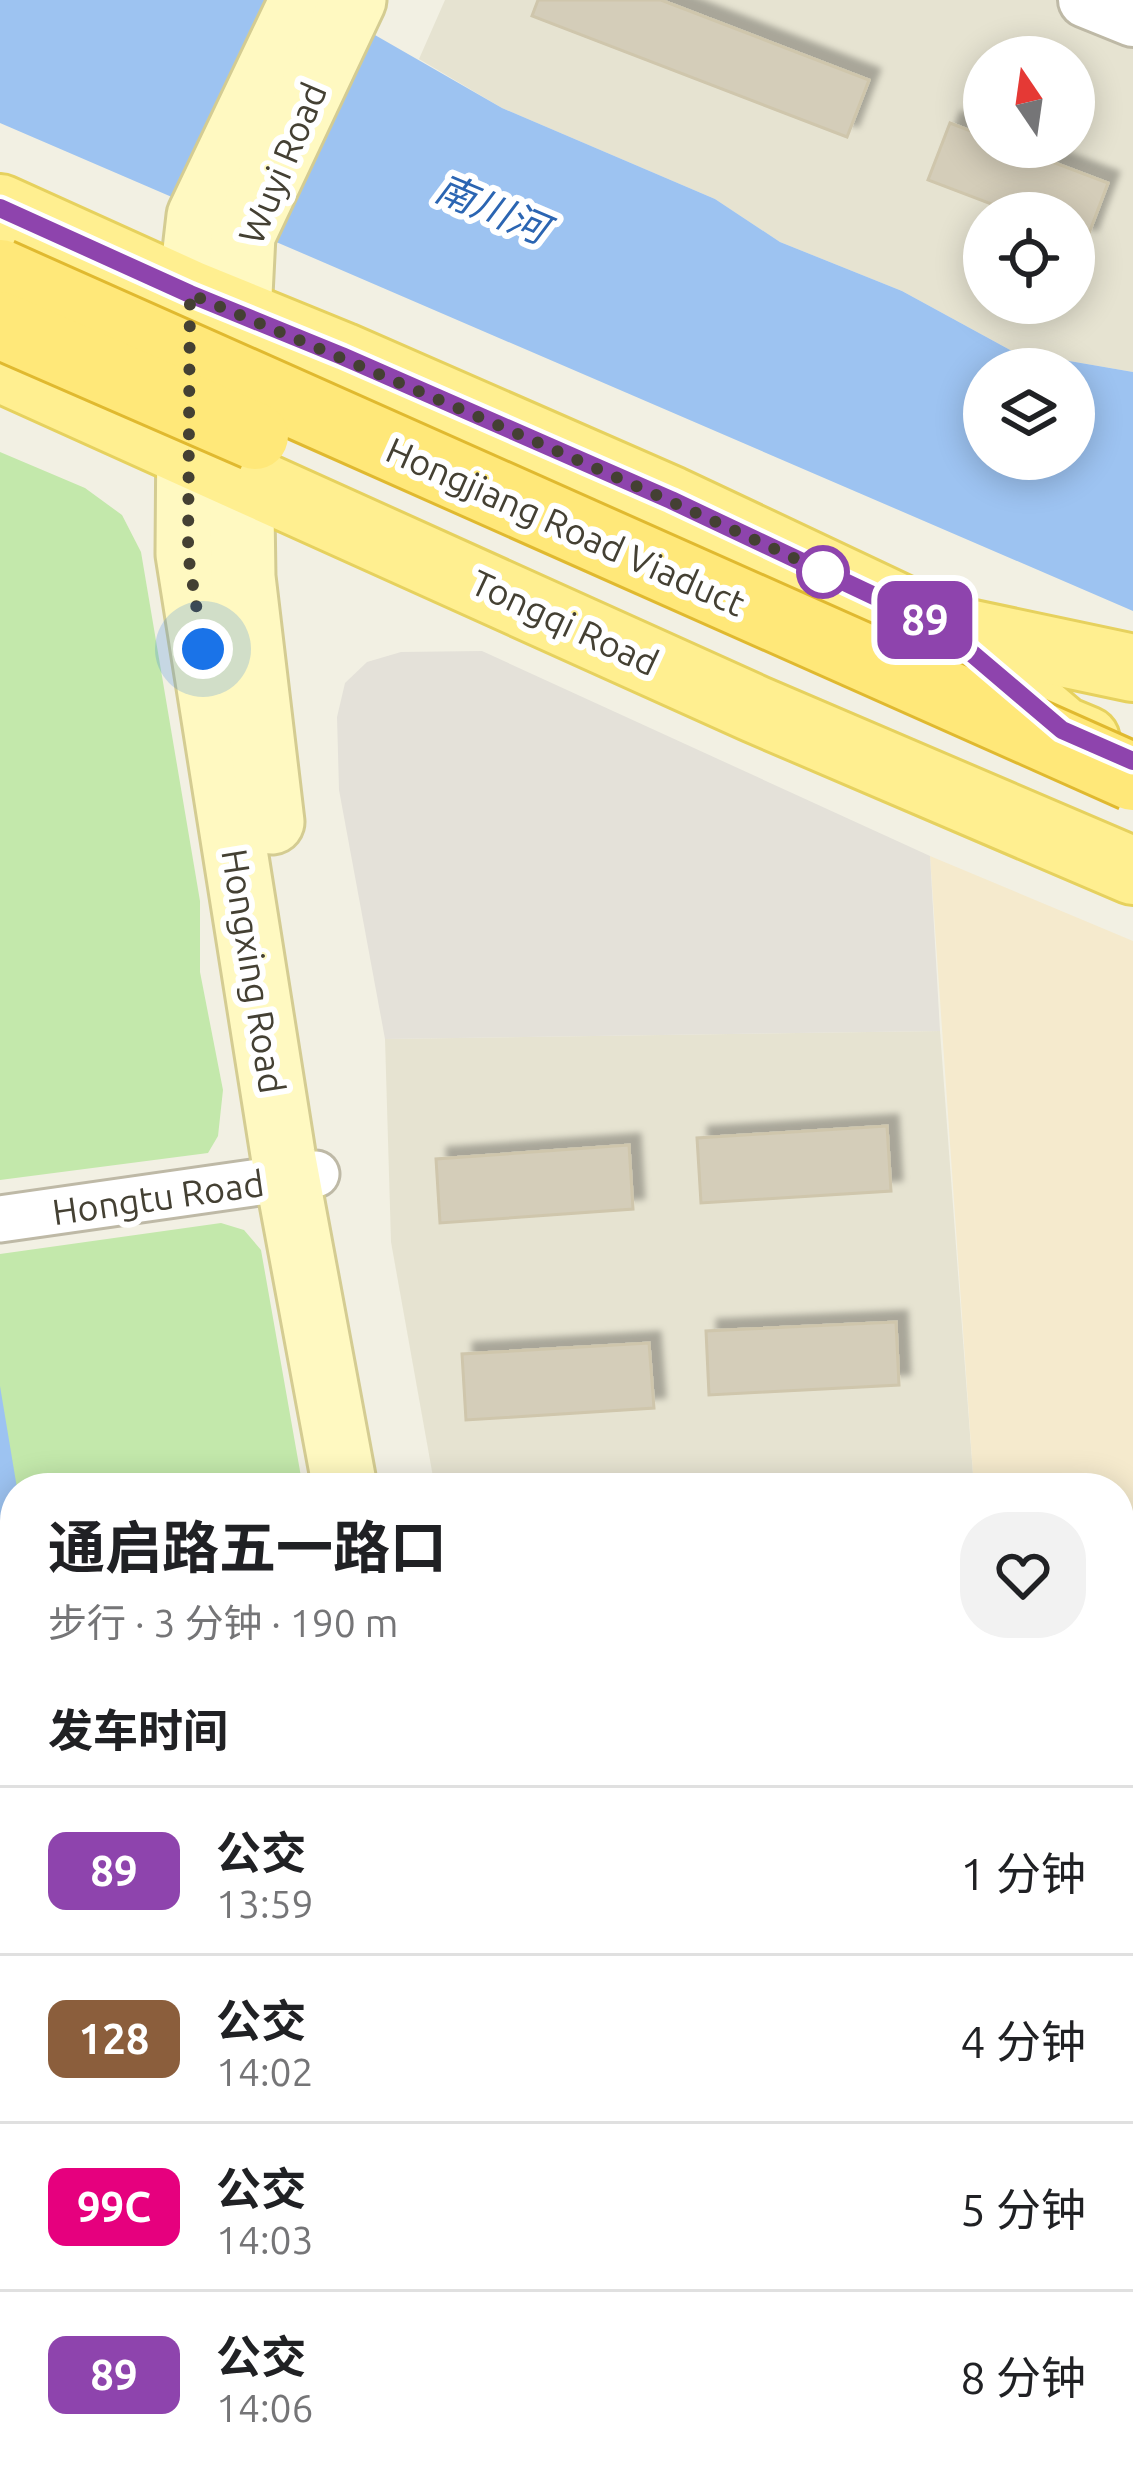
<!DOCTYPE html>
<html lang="zh">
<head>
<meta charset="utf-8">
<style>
  :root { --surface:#fff; --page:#f2f2f2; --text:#202124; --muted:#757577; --line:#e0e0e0 }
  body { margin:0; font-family:Ubuntu,"Noto Sans SC",sans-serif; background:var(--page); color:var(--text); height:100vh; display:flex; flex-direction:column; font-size:45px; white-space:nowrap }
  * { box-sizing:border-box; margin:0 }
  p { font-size:39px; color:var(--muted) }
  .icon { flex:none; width:66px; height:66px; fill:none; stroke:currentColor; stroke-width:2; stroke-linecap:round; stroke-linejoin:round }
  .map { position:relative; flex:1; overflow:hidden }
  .details { position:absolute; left:0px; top:1473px; width:1134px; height:1008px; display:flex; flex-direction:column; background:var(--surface); border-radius:48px 48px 0 0; box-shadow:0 6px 30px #0003 }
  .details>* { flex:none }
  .badge { padding:0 24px; border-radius:18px; font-size:42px; line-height:78px }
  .needle { width:78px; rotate:347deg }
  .fabs { position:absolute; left:963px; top:36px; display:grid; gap:24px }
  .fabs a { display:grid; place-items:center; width:132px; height:132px; border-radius:50%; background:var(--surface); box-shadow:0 6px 30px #0003; font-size:60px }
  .you { position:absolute; width:60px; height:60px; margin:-30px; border:9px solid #fff; border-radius:50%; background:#1a73e8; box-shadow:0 0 0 18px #1a73e833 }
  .map>.badge { position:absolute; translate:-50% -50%; box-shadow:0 0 0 6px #fff }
  h2 { padding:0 48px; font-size:45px; line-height:108px }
  .round { display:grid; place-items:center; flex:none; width:126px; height:126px; border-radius:48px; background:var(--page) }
  .headline { display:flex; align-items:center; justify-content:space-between; height:204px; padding:0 48px }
  h1 { font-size:57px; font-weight:700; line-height:90px }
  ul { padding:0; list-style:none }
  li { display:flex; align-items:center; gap:36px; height:168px; padding:0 48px; border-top:3px solid var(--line) }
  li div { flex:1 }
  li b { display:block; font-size:45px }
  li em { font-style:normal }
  li .badge { min-width:132px; font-weight:700; text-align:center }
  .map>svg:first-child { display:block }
</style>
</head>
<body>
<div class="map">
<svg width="1133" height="2481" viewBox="0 0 1133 2481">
  <defs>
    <filter id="shadow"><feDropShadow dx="11" dy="-11" stdDeviation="3" flood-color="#0004"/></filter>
  </defs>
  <rect width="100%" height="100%" fill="#f2f0e3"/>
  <!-- residential -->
  <g fill="#e6e3d1" fill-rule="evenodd">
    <path d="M445,0h688v372l-121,-21 -110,-60 -122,-49 -65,-43 -213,-91 -83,-49zM984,57h90v90h-90zM984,213h90v90h-90z"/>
    <polygon points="940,1031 974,1488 435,1488 391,1242 385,1039"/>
    <polygon points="525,2466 916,2466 918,2481 511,2481"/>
  </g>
  <!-- commercial -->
  <polygon fill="#f5eacd" points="930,856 1133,941 1133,2481 1044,2481 1043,2466 1119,2466 1119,1488 974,1488"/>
  <!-- industrial -->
  <polygon fill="#e4e1d9" points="482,651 930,856 940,1031 385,1039 339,790 337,717 345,683 367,662 401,652"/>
  <!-- green -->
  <g fill="#c3e8ab">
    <polygon points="0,452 85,488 122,515 141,552 200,901 200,972 223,1090 218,1136 208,1153 0,1180"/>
    <polygon points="221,1223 244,1230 261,1250 303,1488 15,1488 15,2028 0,1929 0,1254"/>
    <polygon points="81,2466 227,2466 214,2481 83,2481"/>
  </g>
  <!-- water -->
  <g fill="#9dc3f1" fill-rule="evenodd">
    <path d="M0,0h314l188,108 213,91 65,43 122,49 110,60 121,21v239l-1133,-488zM984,369h90v90h-90z"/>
    <polygon points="0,1386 17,1488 15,1827 0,1727"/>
  </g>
  <!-- building -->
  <g fill="#d4cdb9" stroke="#cfc6ac" stroke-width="3" filter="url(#shadow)">
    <polygon points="538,0 661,0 869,80 847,137 532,16"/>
    <polygon points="950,123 984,136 984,147 1013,147 1108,183 1086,241 1074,236 1074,213 1015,213 928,180"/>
    <polygon points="887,1126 891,1191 701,1203 697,1138"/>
    <polygon points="629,1145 633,1209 440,1223 436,1159"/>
    <polygon points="896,1322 899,1385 709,1395 706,1331"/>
    <polygon points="649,1343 654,1408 466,1420 462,1354"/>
    <polygon points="549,2466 558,2466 569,2481 530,2481"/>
    <polygon points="817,2466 887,2466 899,2481 798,2481"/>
  </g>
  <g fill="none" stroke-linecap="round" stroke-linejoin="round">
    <defs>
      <g id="minor">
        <polyline points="0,1219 316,1174"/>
        <polyline points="0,2174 15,2283"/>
        <polyline points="40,2466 42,2481"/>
        <polyline points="953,2466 954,2481"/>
      </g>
      <polyline id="tertiary" points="1086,0 1133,19"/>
      <g id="secondary">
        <polyline points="302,0 199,216 190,294 188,554 283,1154 345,1488"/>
        <polyline points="272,822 243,577 239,315 243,235 354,0"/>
        <polyline points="268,2481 279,2466"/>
      </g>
      <g id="primary">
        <polyline points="0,208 190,294 342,356 671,500 942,628 1062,730 1086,740"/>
        <polyline points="0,368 755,709 1133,871"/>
        <polyline points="949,629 1133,668"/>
      </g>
    </defs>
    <!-- minor casing -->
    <use href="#minor" stroke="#beb9a6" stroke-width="51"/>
    <!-- tertiary casing -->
    <use href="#tertiary" stroke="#beb9a6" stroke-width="60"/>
    <!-- secondary casing -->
    <use href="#secondary" stroke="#d4cc92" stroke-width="69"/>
    <!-- primary casing -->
    <use href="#primary" stroke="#e6d15e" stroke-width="72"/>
    <!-- minor -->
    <use href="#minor" stroke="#fff" stroke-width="45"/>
    <!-- tertiary -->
    <use href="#tertiary" stroke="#fff" stroke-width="54"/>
    <!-- secondary -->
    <use href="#secondary" stroke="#fff9c1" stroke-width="63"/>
    <!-- primary -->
    <use href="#primary" stroke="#ffef90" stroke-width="66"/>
    <defs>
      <g id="trunk-bridge">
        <polyline points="0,273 1133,777"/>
        <polyline points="0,325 255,436"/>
      </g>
    </defs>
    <!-- trunk-bridge casing -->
    <use href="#trunk-bridge" stroke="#e0b92f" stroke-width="72" stroke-linecap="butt"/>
    <!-- trunk-bridge -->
    <use href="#trunk-bridge" stroke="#ffe879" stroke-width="66"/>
  </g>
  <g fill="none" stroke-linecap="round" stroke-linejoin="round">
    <defs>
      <polyline id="line" points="0,208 190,294 342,356 671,500 942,628 1062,730 1133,761"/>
    </defs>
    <!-- line casing -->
    <use href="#line" stroke="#fff" stroke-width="27"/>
    <!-- line -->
    <use href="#line" stroke="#8e44ad" stroke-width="18"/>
    <!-- walk -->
    <path stroke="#444033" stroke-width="12" stroke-dasharray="0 21.6" d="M203,649l-15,-95 2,-260c213,90 426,180 636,279l-3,-1"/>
  </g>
  <!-- markers -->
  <circle fill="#fff" stroke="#8e44ad" stroke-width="6" cx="823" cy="572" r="24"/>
  <g text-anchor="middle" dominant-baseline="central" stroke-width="12" stroke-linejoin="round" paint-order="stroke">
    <!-- street labels -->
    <g font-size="36" fill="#444033" stroke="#fff">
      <text transform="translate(282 163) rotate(-67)">Wuyi Road</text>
      <text transform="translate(566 526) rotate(24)">Hongjiang Road Viaduct</text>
      <text transform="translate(565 622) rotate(25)">Tongqi Road</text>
      <text transform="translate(254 971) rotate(81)">Hongxing Road</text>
      <text transform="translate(158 1197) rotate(-8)">Hongtu Road</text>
    </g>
    <!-- water labels -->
    <g font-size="39" font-style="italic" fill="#2b65b2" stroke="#fff">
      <text transform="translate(492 208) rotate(23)">南川河</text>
    </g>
  </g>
</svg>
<div class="fabs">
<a><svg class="needle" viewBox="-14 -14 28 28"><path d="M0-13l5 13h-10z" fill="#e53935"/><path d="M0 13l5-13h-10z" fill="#757577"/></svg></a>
<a><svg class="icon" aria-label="locate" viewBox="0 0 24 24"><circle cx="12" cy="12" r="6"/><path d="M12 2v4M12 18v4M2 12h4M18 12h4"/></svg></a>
<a><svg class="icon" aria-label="layers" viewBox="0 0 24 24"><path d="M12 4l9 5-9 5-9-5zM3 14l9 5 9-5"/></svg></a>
</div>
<div class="you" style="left:203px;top:649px"></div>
<b class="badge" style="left:925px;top:620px;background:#8e44ad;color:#fff">89</b>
<section class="details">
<div class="headline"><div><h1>通启路五一路口</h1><p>步行 · 3 分钟 · 190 m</p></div><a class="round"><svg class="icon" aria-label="heart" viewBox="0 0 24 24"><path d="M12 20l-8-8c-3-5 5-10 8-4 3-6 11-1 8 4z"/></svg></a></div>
<h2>发车时间</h2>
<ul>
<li><span class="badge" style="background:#8e44ad;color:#fff">89</span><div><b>公交</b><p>13:59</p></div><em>1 分钟</em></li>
<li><span class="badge" style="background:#8b5e3c;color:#fff">128</span><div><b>公交</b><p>14:02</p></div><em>4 分钟</em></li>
<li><span class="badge" style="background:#e6007e;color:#fff">99C</span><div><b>公交</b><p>14:03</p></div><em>5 分钟</em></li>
<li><span class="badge" style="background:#8e44ad;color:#fff">89</span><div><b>公交</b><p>14:06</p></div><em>8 分钟</em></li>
</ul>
</section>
</div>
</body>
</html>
